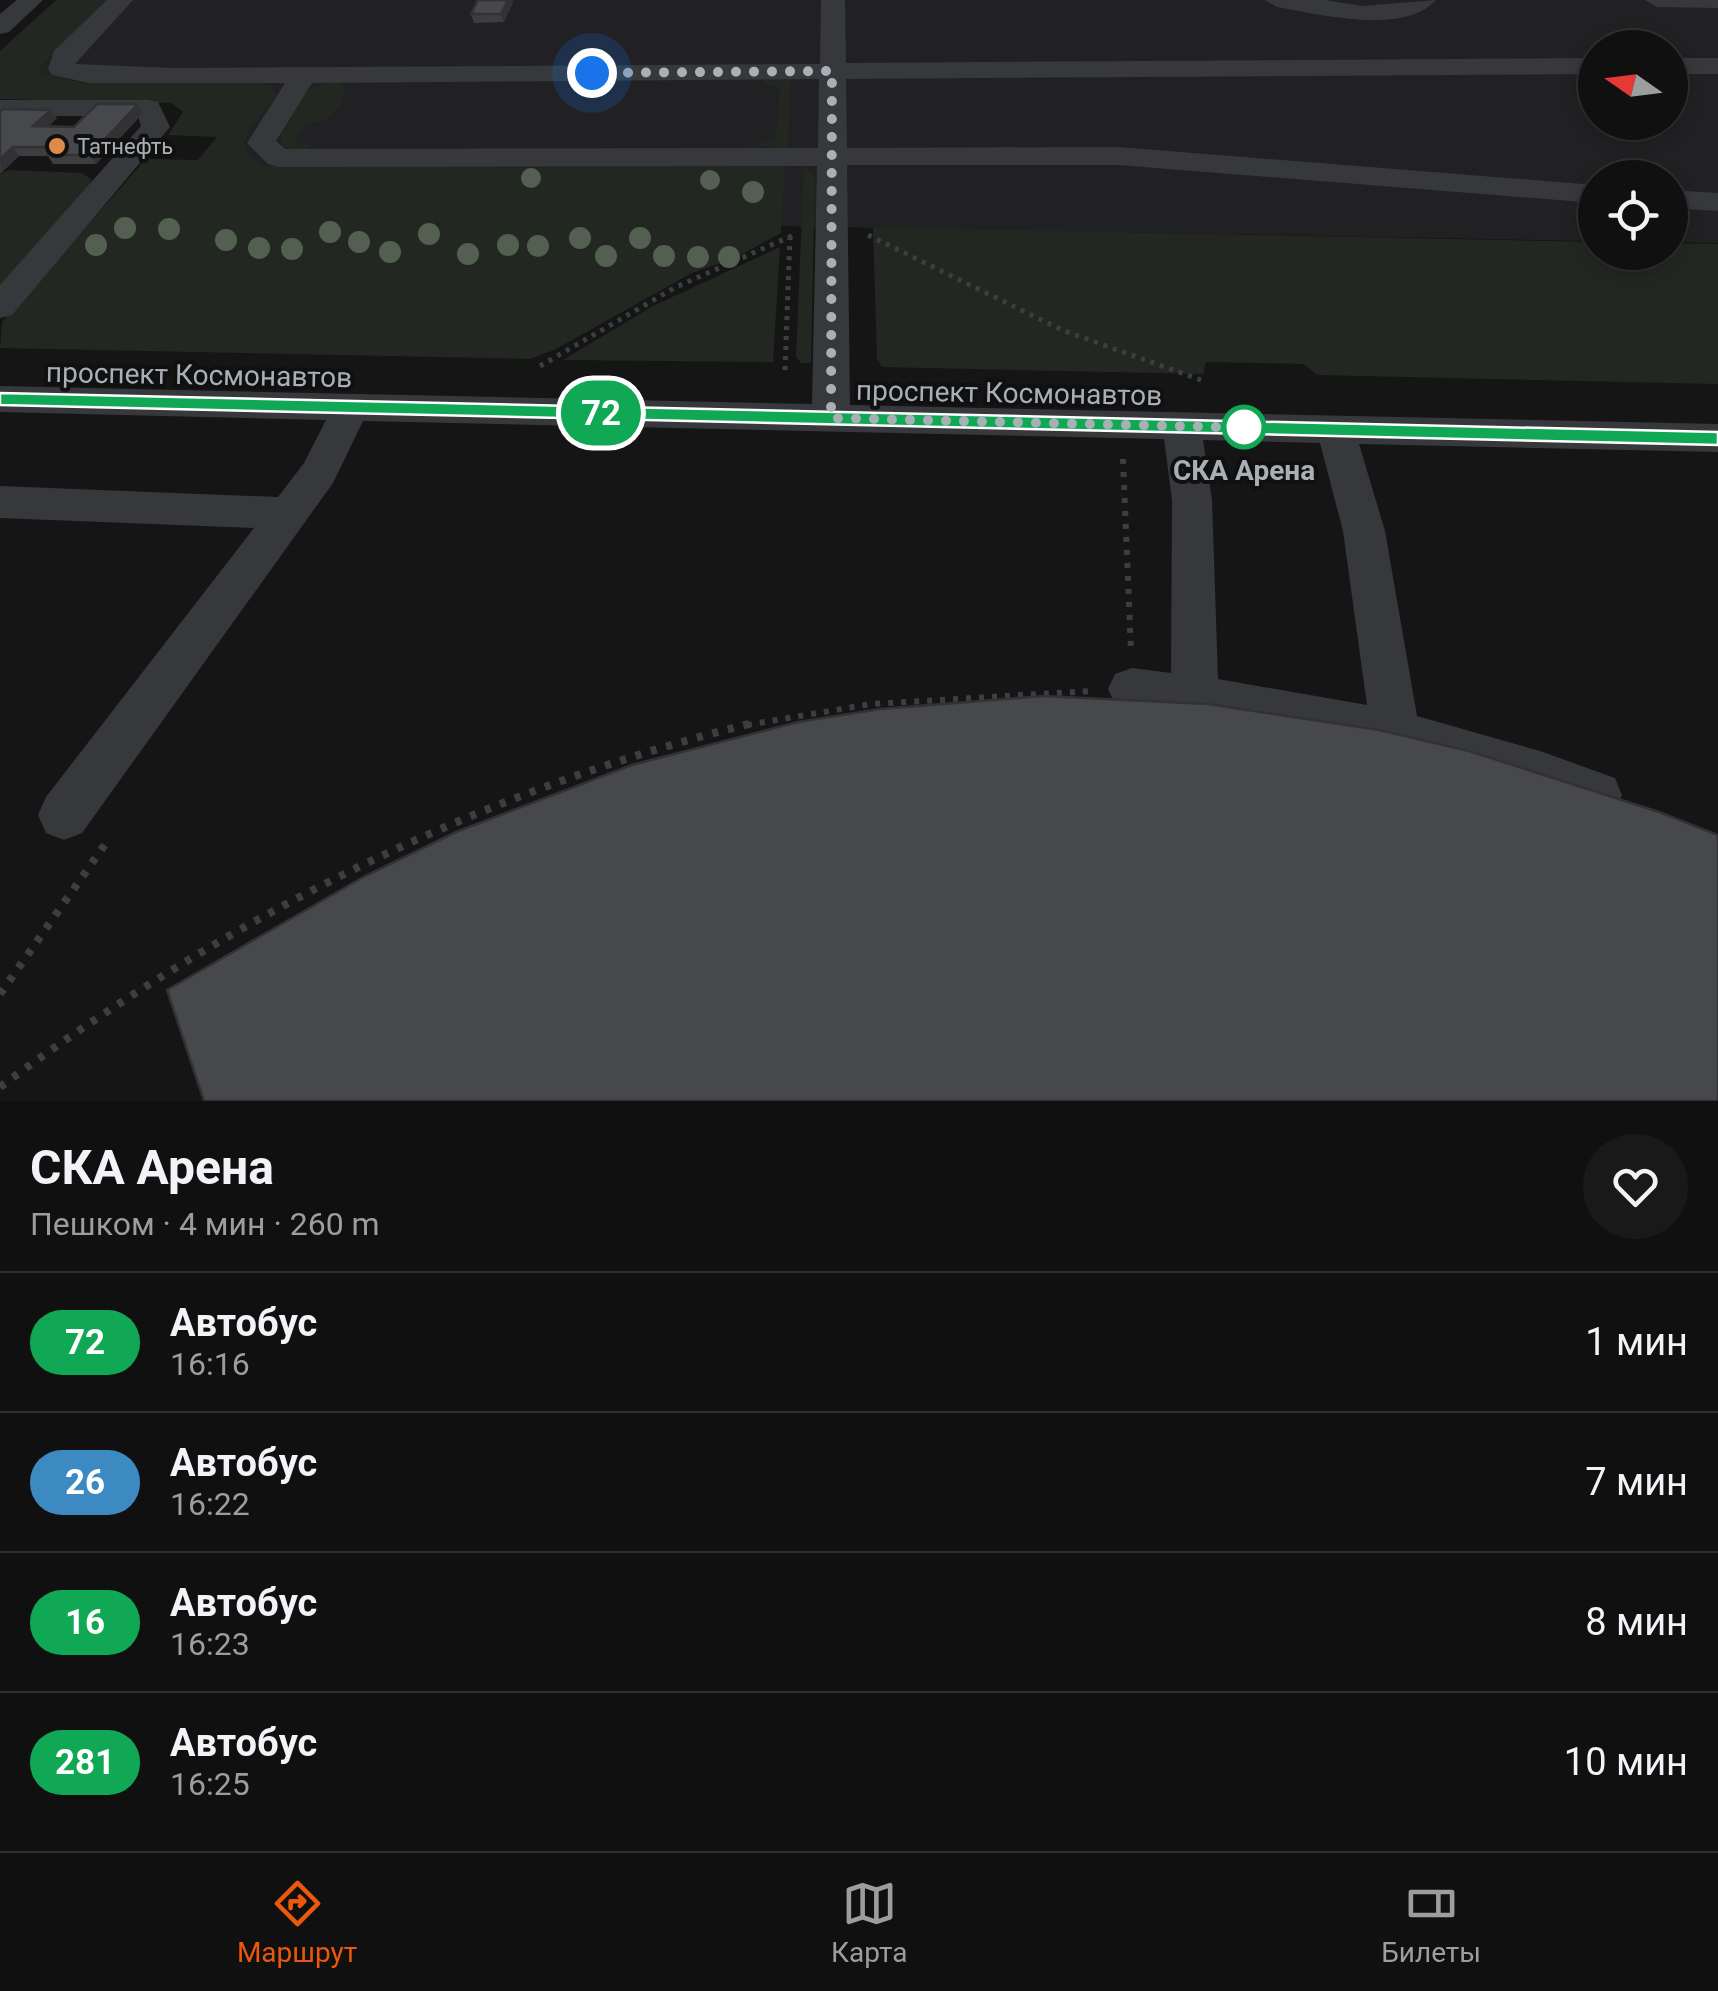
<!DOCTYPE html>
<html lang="ru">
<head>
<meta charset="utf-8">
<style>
  :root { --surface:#101010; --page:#191919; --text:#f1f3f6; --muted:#9c9d9f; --line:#303030; --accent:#ea580c }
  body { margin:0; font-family:Roboto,sans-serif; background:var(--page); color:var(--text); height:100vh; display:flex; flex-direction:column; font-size:38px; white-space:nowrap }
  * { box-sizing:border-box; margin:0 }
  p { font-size:32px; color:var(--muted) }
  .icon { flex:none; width:55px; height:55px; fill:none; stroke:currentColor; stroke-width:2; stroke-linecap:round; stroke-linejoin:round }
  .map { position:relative; height:1101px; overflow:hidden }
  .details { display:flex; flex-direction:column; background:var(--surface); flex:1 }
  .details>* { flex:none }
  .badge { padding:0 20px; border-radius:32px; font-size:35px; line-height:65px }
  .needle { width:65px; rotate:284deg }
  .tools { position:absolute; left:1578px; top:30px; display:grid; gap:20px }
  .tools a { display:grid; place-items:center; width:110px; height:110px; border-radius:50%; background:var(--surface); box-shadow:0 5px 15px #0003,0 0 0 2px var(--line); font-size:50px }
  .you { position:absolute; width:50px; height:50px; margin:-25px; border:8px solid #fff; border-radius:50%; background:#1a73e8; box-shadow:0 0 0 15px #1a73e833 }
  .map>.badge { position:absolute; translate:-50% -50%; box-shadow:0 0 0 5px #fff }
  .round { display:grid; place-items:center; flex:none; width:105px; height:105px; border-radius:52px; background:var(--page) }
  .headline { display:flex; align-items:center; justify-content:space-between; height:170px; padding:0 30px }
  h1 { font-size:48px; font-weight:700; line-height:75px }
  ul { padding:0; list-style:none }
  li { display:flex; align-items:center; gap:30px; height:140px; padding:0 30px; border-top:2px solid var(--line) }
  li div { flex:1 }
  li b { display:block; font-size:38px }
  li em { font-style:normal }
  li .badge { min-width:110px; font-weight:700; text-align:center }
  .tabs { display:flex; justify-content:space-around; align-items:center; height:140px; border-top:2px solid var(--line); background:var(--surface); font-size:28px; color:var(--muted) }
  .tabs a { display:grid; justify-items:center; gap:5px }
  .tabs .current { color:var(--accent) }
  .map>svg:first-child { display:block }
</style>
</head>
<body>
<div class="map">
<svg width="1718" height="1101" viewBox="0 0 1718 1101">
  <rect width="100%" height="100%" fill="#151516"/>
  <!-- built -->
  <path fill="#212123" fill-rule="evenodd" d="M86,0h1632v243l-48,-1v-64h-75v63l-1429,-26 91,-117 -257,-17zM1595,48h75v74h-75z"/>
  <!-- green -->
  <g fill="#222821">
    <polygon points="56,0 108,0 39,68 43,74 83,83 261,83 272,87 276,96 249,129 244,145 250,157 265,166 785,165 781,233 733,259 692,273 556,349 530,359 0,348 2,322 146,159 198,160 217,137 168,135 183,112 171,103 0,99 0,51"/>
    <polygon points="769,79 791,79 788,148 758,146 762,141 776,139 780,87 765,85 764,80"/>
    <path d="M325,83h14l7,5c-6,22 -17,35 -40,36l-13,20 16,1v4l-13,2 -13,-5 -4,-12 28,-43z"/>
    <polygon points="804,166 815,177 811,363 801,363 796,357"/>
    <polygon points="9,170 82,173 91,179 90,186 0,290 0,174"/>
    <polygon points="873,227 1595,242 1595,252 1670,252 1670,243 1718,244 1718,384 1317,375 1304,364 1206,362 1203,374 882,367 877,359"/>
    <polygon points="780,247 773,362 563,360 653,306"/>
  </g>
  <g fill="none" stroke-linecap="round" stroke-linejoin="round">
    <!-- path-far2 -->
    <g stroke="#3c3f42" stroke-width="5" stroke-dasharray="4 6" stroke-linecap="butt">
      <polyline points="868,235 1062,330 1201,380"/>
      <polyline points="540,366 676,287 796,234"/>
      <polyline points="785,370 790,236"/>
    </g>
    <!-- path-far1 -->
    <g stroke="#3c3f42" stroke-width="6" stroke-dasharray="5 8" stroke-linecap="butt">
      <polyline points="1123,459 1131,651"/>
      <polyline points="747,725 871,704 1092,691"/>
    </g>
    <!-- path -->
    <g stroke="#3c3f42" stroke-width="8" stroke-dasharray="6 10" stroke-linecap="butt">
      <polyline points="0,994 106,843"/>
      <path d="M0,1087c227,-169 481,-298 757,-365"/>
    </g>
    <!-- minor -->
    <g fill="#36383b" fill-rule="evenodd">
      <polygon points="17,0 43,0 9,32 0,34 0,14"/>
      <path d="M107,0h26l-58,64 98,4 647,-4 1,-64h24l1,63 749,-5v16l-749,5 1,69 271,-1 477,38v18l-477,-38h-271l3,240 868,19v28l-359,-8 26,87 32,185 123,35 75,27 7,17 -7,17 -18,7c-151,-56 -305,-90 -465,-109l-17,-6 -7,-15 7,-15 17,-6 39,5 1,-173 -8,-61 -801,-18 -30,62 -251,350 -18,7 -18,-7 -8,-18 8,-18 208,-269 -254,-10v-32l278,11 26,-34 22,-43 -326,-8v-26l812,18 5,-238 -539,1 -10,-3 -21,-21 38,-60h-196l-37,-8 -4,-6 6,-18zM819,79l-1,69 -533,1 -9,-8 36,-58zM1203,440l117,3 23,88 24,174 -149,-26 -6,-179z"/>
      <path d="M1265,0h60l37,6 74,-6c-32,36 -118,14 -159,7z"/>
      <polygon points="1645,0 1718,0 1718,8 1657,7"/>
      <rect x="1670" y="58" width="48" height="16"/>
      <polygon points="0,100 148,100 158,102 170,127 12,315 0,318 0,285 141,126 138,116 0,116"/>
      <polygon points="1670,190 1718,193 1718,211 1670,208"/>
    </g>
  </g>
  <!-- trees -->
  <g fill="#536051">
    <circle cx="531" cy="178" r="10"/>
    <circle cx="710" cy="180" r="10"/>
    <circle cx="753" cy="192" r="11"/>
    <circle cx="125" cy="228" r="11"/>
    <circle cx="169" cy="229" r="11"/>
    <circle cx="330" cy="232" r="11"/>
    <circle cx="429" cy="234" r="11"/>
    <circle cx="580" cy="238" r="11"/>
    <circle cx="640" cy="238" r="11"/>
    <circle cx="226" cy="240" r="11"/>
    <circle cx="359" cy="242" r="11"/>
    <circle cx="96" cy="245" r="11"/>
    <circle cx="508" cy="245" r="11"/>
    <circle cx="538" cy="246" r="11"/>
    <circle cx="259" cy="248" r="11"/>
    <circle cx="292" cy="249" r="11"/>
    <circle cx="390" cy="252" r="11"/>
    <circle cx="468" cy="254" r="11"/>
    <circle cx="606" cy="256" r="11"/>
    <circle cx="664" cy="256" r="11"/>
    <circle cx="698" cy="257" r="11"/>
    <circle cx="729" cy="257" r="11"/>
  </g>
  <!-- wall -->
  <g fill="#3d3e40">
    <polygon points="478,0 512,0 513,2 504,22 474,23 471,14"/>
    <polygon points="0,112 57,118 48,127 74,127 143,113 96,164 53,164 48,156 19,156 1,173 0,173"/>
  </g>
  <!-- shaded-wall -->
  <g fill="#323234">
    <polygon points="508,0 512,0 513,2 504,22 501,14"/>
    <polygon points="138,104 143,113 96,164 90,155"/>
    <polygon points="51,110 57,118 39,135 33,126"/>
    <polygon points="13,147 19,156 1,173 0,159"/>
  </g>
  <!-- building -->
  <g fill="#47484b" stroke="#323234" stroke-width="2.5">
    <polygon points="478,0 508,0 501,14 471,14"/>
    <polygon points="97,104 138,104 90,155 47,155 54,147 13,147 0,159 0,112 3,109 51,110 33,126 74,127"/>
    <polygon points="1043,696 1208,704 1379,730 1469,751 1659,812 1718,835 1718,1101 204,1101 167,990 365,876 456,832 632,765 798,722 880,709"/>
  </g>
  <!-- line -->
  <polygon fill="#10a855" stroke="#fff" stroke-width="2.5" points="0,393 1718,432 1718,445 0,405"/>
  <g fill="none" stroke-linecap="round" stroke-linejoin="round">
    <!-- walk -->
    <polyline stroke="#a8afb5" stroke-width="10" stroke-dasharray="0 18" points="592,73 832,71 831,418 1259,428 1244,427"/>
  </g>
  <!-- markers -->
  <circle fill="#dc8c47" stroke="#101011" stroke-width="4" cx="57" cy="146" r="10"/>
  <circle fill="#fff" stroke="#10a855" stroke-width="5" cx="1244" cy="427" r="20"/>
  <g text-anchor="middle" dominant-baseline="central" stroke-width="8" stroke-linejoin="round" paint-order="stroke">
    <!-- far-poi labels -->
    <g font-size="22" fill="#a8afb5" stroke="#101011" text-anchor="start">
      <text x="77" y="146">Татнефть</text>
    </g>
    <!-- street labels -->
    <g font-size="28" fill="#a8afb5" stroke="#101011">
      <text transform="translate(199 375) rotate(1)">проспект Космонавтов</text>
      <text transform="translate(1009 393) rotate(1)">проспект Космонавтов</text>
    </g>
    <!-- stop labels -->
    <g font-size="28" font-weight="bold" fill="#a8afb5" stroke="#101011">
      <text x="1244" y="470">СКА Арена</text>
    </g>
  </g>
</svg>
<div class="tools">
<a><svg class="needle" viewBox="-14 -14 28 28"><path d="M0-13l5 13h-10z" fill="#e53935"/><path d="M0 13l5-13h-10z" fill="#9c9d9f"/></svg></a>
<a><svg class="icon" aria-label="locate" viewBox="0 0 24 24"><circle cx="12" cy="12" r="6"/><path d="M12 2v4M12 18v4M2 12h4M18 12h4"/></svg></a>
</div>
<div class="you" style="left:592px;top:73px"></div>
<b class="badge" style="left:601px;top:413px;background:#10a855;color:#fff">72</b>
</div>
<section class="details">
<div class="headline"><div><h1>СКА Арена</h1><p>Пешком · 4 мин · 260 m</p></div><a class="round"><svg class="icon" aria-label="heart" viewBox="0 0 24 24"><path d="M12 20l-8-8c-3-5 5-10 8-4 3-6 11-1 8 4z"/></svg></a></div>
<ul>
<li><span class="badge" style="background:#10a855;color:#fff">72</span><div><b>Автобус</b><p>16:16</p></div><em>1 мин</em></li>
<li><span class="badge" style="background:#3d8ac2;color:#fff">26</span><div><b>Автобус</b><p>16:22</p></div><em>7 мин</em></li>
<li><span class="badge" style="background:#10a855;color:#fff">16</span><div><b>Автобус</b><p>16:23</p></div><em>8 мин</em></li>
<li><span class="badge" style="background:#10a855;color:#fff">281</span><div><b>Автобус</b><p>16:25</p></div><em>10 мин</em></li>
</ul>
</section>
<nav class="tabs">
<a class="current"><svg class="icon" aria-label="directions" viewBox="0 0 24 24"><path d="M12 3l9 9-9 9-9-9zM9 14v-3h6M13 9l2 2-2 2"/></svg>Маршрут</a>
<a><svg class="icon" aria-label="map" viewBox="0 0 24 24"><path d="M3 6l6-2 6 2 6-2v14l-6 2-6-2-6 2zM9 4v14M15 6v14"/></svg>Карта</a>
<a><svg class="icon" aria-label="tickets" viewBox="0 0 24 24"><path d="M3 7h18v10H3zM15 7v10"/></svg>Билеты</a>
</nav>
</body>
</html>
